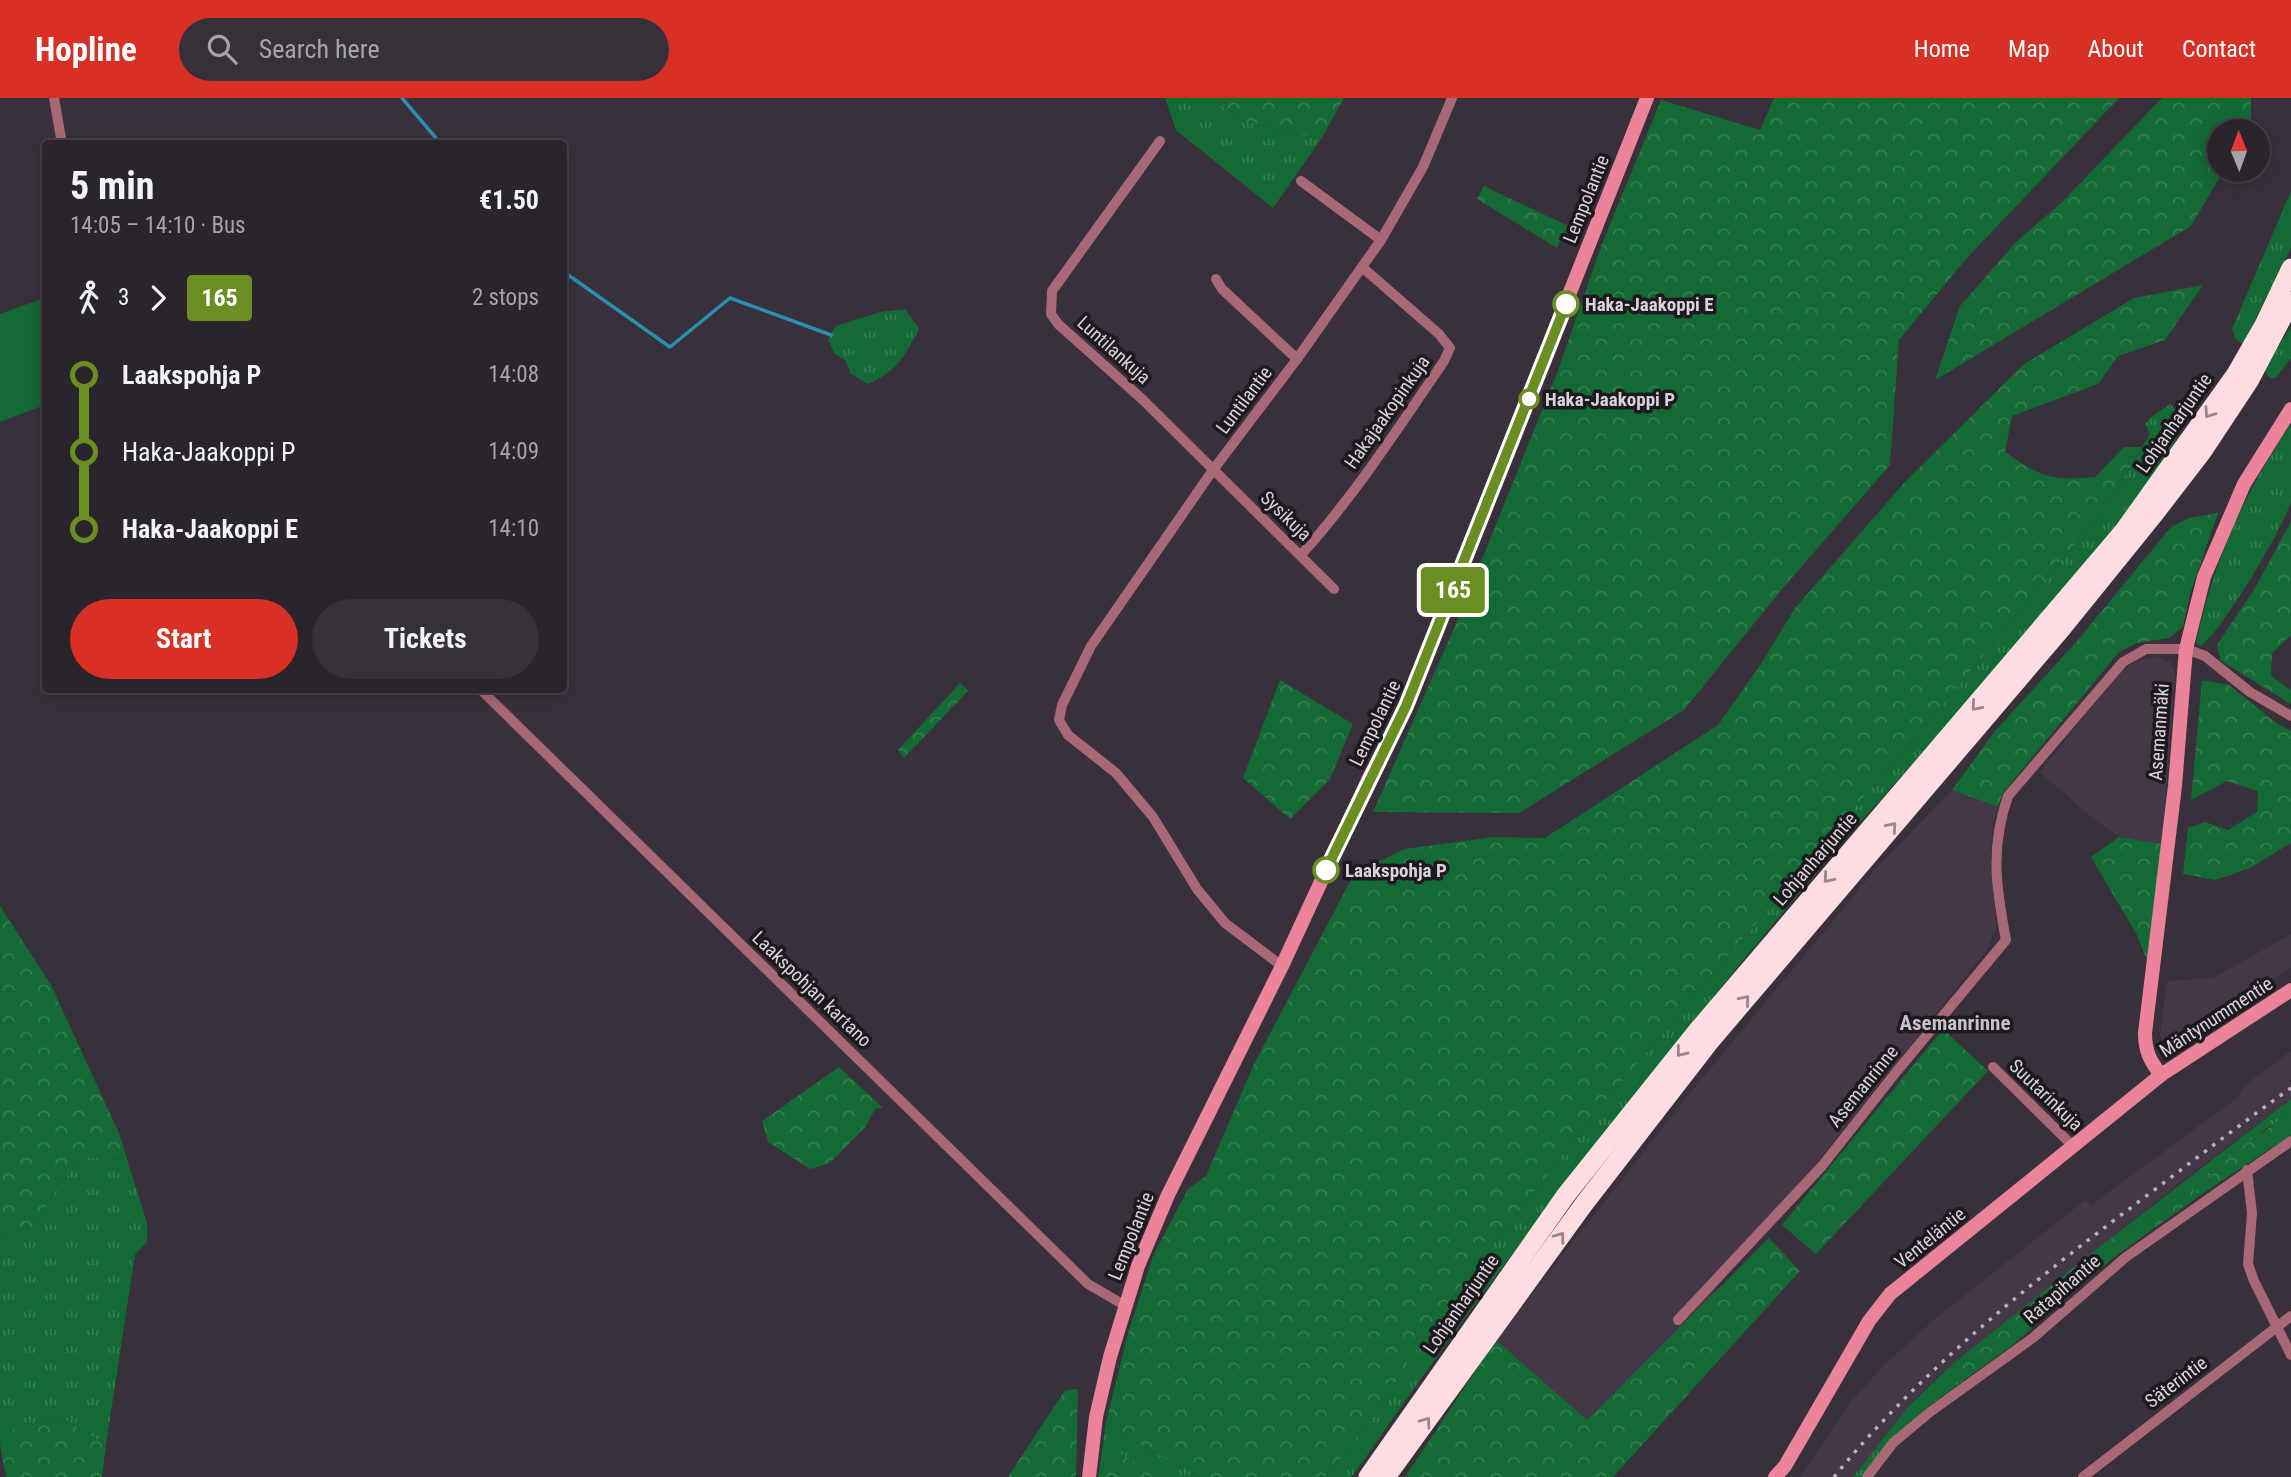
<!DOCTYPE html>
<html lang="en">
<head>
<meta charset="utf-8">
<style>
  :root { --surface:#2a242c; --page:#363038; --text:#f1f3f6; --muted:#a5a4a9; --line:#464148; --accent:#d93025 }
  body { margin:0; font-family:"Roboto Condensed",sans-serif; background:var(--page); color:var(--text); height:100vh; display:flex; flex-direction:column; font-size:26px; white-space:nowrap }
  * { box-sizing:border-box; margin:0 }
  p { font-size:23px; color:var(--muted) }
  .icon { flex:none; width:38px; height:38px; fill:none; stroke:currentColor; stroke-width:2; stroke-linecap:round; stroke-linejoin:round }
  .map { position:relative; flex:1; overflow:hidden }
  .panel { position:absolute; left:42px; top:42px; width:525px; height:553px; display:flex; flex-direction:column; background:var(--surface); border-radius:7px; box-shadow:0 4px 18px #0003,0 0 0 2px var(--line) }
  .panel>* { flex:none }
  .badge { padding:0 14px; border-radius:5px; font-size:24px; line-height:46px }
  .needle { width:46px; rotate:359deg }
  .controls { position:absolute; left:2207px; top:21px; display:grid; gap:14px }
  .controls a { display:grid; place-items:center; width:63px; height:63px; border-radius:50%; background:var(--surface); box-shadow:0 4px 18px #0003,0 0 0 2px var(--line); font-size:35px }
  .map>.badge { position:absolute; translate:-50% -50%; box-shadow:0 0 0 4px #fff }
  .legs { display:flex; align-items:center; gap:10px; height:77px; padding:0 28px; font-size:23px }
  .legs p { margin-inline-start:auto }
  .headline { display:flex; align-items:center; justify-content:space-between; height:119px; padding:0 28px }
  h1 { font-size:38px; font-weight:700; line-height:52px }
  .button { display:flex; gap:14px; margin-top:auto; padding:14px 28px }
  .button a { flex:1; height:80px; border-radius:42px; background:var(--accent); color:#fff; font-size:28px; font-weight:700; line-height:80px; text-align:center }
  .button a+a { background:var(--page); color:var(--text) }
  ul { padding:0 28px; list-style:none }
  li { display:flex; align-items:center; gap:24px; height:77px; font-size:26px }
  li i { display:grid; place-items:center; width:10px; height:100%; margin:0 9px; background:currentColor }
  li i::after { content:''; width:18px; height:18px; margin:-9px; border:5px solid; border-radius:50%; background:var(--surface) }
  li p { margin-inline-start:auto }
  li:first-child i { background:linear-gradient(#0000 50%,currentColor 0) }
  li:last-child i { background:linear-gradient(currentColor 50%,#0000 0) }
  header { display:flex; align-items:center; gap:42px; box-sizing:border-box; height:98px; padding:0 35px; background:var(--accent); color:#fff }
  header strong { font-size:33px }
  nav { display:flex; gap:38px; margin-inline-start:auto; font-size:24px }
  .search { width:490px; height:63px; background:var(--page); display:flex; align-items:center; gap:18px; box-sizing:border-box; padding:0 24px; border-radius:38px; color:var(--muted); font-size:26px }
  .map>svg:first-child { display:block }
</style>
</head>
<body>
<header>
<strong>Hopline</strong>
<div class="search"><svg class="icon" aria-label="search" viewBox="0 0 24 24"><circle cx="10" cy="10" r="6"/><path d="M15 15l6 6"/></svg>Search here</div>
<nav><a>Home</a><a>Map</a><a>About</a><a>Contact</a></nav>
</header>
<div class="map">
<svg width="2291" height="1379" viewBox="0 0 2291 1379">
  <defs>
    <pattern id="grass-tufts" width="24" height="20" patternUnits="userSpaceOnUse" patternTransform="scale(1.75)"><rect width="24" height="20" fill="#136a34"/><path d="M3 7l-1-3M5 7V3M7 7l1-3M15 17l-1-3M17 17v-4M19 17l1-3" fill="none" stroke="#357e51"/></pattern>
    <pattern id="forest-crowns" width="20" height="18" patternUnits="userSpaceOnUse" patternTransform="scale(1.75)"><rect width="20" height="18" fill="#136a34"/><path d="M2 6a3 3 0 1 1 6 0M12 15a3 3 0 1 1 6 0" fill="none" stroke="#357e51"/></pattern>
  </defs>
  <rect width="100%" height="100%" fill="#38303a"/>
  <!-- built -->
  <g fill="#443847">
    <polygon points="2157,558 2171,565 2175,575 2162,746 2119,739 2090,718 2040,674 2121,574 2133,565"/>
    <polygon points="1952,692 1998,709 1992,728 1991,762 1996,829 1987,852 1699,1212 1586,1322 1496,1242 1682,1005 1878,768"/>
    <polygon points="2291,836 2291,869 2167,950 2160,938 2167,883 2213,880"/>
    <polygon points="2291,953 2291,1001 2176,1088 1940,1276 1908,1309 1853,1379 1800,1379 1850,1305 1884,1267 1936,1220 2085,1102 2091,1107 2237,1000 2245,987"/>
  </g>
  <!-- grass -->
  <g fill="url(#grass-tufts)">
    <polygon points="1165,0 1211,0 1244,23 1321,41 1273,110 1176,32"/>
    <polygon points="2291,93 2291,150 2243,246 2235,240 2232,231"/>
    <path d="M905,211l14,20c-14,27 -22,42 -51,55l-17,-10 -6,-14 -10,-6 -7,-14 8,-14 44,-14z"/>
    <polygon points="2291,229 2291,260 2276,280 2270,280 2265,273 2276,251"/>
    <path d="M2170,306l13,13c-4,45 -104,152 -136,192 -86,104 -180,202 -267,307 -151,181 -294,367 -428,561h-27l47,-58 61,-96 156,-203 377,-443 146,-179 38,-64 -5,-10 6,-7z"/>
    <path d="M2291,326c0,25 0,52 0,76 -3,21 -74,139 -91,146l-4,-3c19,-86 47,-147 95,-219z"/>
    <polygon points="2291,1001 2291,1017 2265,1031 2210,1077 2211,1090 2199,1098 2192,1091 2172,1100 2159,1117 2107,1143"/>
    <polygon points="85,1059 127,1061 147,1125 147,1144 135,1156 106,1347 61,1319 10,1333 0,1341 0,1136 35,1129 60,1085"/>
    <polygon points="1951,1267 1966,1273 1978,1272 1925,1311 1897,1336 1862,1379 1853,1379 1908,1309"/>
    <polygon points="1105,1328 1201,1379 1162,1379 1103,1347"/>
  </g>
  <!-- forest -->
  <g fill="url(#forest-crowns)">
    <polygon points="1211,0 1344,0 1321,41 1244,23"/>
    <polygon points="1774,0 2119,0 1966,161 1899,242 1890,367 1782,491 1684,612 1519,715 1373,714 1455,528 1557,275 1602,146 1661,2 1760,32"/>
    <polygon points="2162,0 2251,0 2251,33 2219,33 2219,72 2224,72 2191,128 1935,282 1960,208 2017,143 2061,105"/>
    <polygon points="1484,88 1568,128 1557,150 1477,101"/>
    <path d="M2203,187l-38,55 -47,16 -20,28 -86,32 -7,36c35,25 47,29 90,25l29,-30h18l-30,51 -146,179 -377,443 -156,203 -61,96 -47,58h-124l-96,-51 23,-93 25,-77 35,-67 18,-13 48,-112 100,-190 50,-25 90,-12 51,1 173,-113 41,-58 36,-59 109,-125 120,-119 110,-66z"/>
    <polygon points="2218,415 2190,496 2183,529 2169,540 2137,545 2119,554 2002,696 1998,709 1952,692 1995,633 2077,543 2171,429 2189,420"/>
    <polygon points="2291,423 2291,537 2272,555 2271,578 2291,592 2291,606 2220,562 2217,547 2255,490"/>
    <polygon points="1280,582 1353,626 1330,681 1290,721 1243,680"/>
    <polygon points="2202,582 2229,587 2276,625 2291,633 2291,745 2250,770 2215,782 2183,776 2188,730 2205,724 2228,732 2257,714 2258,693 2227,683 2191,702"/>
    <polygon points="960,585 968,593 904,660 898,652"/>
    <polygon points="2119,739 2162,746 2147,863 2137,837 2091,759"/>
    <polygon points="0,808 51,887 119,1035 127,1061 85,1059 60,1085 35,1129 0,1136"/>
    <polygon points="1943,931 1988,973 1816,1156 1782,1127"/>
    <polygon points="839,969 883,1010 875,1011 866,1028 830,1065 810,1071 768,1044 762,1023"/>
    <path d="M2291,1017v20l-80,53 -1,-12c24,-25 51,-45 81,-61z"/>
    <polygon points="2192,1091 2199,1098 2117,1157 2010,1249 1978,1272 1966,1273 1951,1267 2107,1143 2159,1117 2172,1100"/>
    <polygon points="1769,1140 1800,1173 1613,1379 1405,1379 1496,1242 1587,1322"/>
    <polygon points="1078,1291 1076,1379 1008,1379 1065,1292"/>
    <path d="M61,1319l45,28 -4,32h-96c-2,-14 -6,-24 -6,-38l9,-8z"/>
    <polygon points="1103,1347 1163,1379 1098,1379"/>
  </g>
  <!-- park -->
  <polygon fill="#136a34" points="41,201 46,213 45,307 0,324 0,216"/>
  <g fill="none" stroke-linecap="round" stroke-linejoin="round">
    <!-- stream -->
    <g stroke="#2b8fb0" stroke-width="3.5">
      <polyline points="402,0 441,46"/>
      <polyline points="564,174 670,249 730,200 831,237"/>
    </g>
    <!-- street -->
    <g stroke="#a96876" stroke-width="10">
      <polyline points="54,0 62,46"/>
      <polyline points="1160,43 1052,193 1051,216 1058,226 1142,301 1334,491"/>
      <polyline points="1301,83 1381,142"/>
      <polyline points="1216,181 1222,191 1297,261"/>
      <path d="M1301,457c54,-60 98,-128 143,-194l6,-13 -11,-14 -77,-67"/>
      <polyline points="481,592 1088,1186 1124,1207"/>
      <polyline points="1282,868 1225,825 1197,791 1153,719 1116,675 1068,637 1059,622 1062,607 1091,548 1213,372 1297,261 1381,142 1423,69 1452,0"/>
      <polyline points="1993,969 2074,1049"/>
      <polyline points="2247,1072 2252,1115 2248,1166 2254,1183 2291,1257"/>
      <path d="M1678,1222l144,-154 75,-95 109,-131c-10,-53 -16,-92 2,-144l115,-134 23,-13h40l19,7 45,36 41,24"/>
      <polyline points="1867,1379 1893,1345 1930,1314 2034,1239 2126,1159 2291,1043"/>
      <polyline points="2083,1379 2291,1218"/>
    </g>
    <!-- secondary -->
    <g stroke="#eb849b" stroke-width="14">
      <path d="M2161,977c-11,-14 -16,-24 -16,-42l30,-247 11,-137 18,-72 40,-93 47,-75"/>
      <polyline points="1089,1379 1096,1319 1110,1259 1138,1168 1168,1097 1282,868 1368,682 1406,608 1647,0"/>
      <polyline points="1775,1379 1785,1368 1869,1223 1890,1196 2161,977 2291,892"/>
    </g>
    <!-- highway -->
    <g stroke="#fedde2" stroke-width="19">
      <polyline points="1368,1379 1566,1097 1698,932 2123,434 2236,276 2264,227 2291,170"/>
      <polyline points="1386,1379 1584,1106 1711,942 2062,530 2155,415 2202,354 2249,283 2291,203"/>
    </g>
    <!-- rail -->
    <path stroke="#b7b1b9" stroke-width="3.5" stroke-dasharray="3.5 7" stroke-linecap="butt" d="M1834,1379c87,-107 194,-192 303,-274 52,-39 102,-78 154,-115"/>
  </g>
  <!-- one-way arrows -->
  <defs><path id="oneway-chevron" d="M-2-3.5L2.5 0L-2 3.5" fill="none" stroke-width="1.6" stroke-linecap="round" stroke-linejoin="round" transform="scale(1.75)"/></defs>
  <g stroke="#99858a">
    <use href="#oneway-chevron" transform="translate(2209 315) rotate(125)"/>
    <use href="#oneway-chevron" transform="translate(1976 608) rotate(131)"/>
    <use href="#oneway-chevron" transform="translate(1892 729) rotate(-49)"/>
    <use href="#oneway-chevron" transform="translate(1828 780) rotate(131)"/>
    <use href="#oneway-chevron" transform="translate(1745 902) rotate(-50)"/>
    <use href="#oneway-chevron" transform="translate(1681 954) rotate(129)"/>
    <use href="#oneway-chevron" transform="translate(1560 1139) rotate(-54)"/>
    <use href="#oneway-chevron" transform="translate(1426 1324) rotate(-54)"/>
  </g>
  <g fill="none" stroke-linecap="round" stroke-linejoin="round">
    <defs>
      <polyline id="line-1" points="1326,772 1406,608 1566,206"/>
    </defs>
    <!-- line-1 casing -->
    <use href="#line-1" stroke="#fff" stroke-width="16"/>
    <!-- line-1 -->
    <use href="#line-1" stroke="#6b8e23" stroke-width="10"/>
  </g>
  <!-- markers -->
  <g fill="#fff" stroke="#6b8e23" stroke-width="3.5">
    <circle cx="1566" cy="206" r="12"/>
    <circle cx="1529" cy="301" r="9"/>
    <circle cx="1326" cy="772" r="12"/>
  </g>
  <g text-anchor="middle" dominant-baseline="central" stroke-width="7" stroke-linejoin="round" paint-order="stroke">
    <!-- street labels -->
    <g font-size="19" fill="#d9d4db" stroke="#1d191e">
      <text transform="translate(1586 101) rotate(-68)">Lempolantie</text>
      <text transform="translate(1114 252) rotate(42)">Luntilankuja</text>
      <text transform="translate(1244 302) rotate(-53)">Luntilantie</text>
      <text transform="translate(1387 314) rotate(-55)">Hakajaakopinkuja</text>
      <text transform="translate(2174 325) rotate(-55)">Lohjanharjuntie</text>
      <text transform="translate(1286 418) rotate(44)">Sysikuja</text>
      <text transform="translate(1375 625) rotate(-64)">Lempolantie</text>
      <text transform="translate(2159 634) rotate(-86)">Asemanmäki</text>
      <text transform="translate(1815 761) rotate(-49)">Lohjanharjuntie</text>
      <text transform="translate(812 891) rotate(44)">Laakspohjan kartano</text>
      <text transform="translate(2216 919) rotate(-33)">Mäntynummentie</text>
      <text transform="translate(1863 988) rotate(-51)">Asemanrinne</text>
      <text transform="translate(2046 997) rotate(44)">Suutarinkuja</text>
      <text transform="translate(1131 1138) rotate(-68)">Lempolantie</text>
      <text transform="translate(1930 1140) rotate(-39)">Venteläntie</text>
      <text transform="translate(2062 1191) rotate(-41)">Ratapihantie</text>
      <text transform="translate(1461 1206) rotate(-55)">Lohjanharjuntie</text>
      <text transform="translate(2176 1284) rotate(-37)">Säterintie</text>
    </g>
    <!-- stop labels -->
    <g font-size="19" font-weight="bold" fill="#d9d4db" stroke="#1d191e" text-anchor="start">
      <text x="1585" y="206">Haka-Jaakoppi E</text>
      <text x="1545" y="301">Haka-Jaakoppi P</text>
      <text x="1345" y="772">Laakspohja P</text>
    </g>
    <!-- neighbourhood labels -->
    <g font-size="21" font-weight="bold" fill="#cac0cd" stroke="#1d191e">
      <text x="1955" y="925">Asemanrinne</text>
    </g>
  </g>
</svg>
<div class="controls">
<a><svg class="needle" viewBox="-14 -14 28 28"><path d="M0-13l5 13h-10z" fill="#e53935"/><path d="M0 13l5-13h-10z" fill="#a5a4a9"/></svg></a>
</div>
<b class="badge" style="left:1453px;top:492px;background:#6b8e23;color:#fff">165</b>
<section class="panel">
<div class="headline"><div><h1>5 min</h1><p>14:05 – 14:10 · Bus</p></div><b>€1.50</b></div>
<div class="legs"><svg class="icon" aria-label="walk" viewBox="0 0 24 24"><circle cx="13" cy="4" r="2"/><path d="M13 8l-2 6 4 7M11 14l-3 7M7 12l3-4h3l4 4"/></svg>3<svg class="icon" aria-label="forward" viewBox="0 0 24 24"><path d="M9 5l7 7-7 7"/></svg><b class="badge" style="background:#6b8e23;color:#fff">165</b><p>2 stops</p></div>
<ul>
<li><i style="color:#6b8e23"></i><b>Laakspohja P</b><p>14:08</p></li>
<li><i style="color:#6b8e23"></i><span>Haka-Jaakoppi P</span><p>14:09</p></li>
<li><i style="color:#6b8e23"></i><b>Haka-Jaakoppi E</b><p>14:10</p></li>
</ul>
<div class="button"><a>Start</a><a>Tickets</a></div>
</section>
</div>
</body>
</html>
